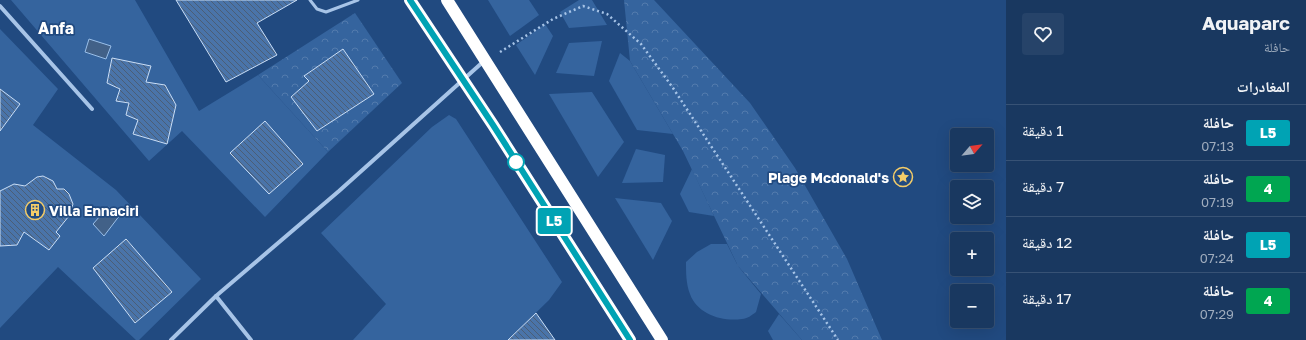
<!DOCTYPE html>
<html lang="ar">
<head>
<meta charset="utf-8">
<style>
  :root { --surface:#193860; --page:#264369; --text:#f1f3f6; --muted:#9facbd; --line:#375275 }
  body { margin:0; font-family:"Golos Text","Noto Naskh Arabic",sans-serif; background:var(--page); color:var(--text); direction:rtl; height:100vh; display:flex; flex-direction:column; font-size:15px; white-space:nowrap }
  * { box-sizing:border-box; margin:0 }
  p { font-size:13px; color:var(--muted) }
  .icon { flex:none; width:22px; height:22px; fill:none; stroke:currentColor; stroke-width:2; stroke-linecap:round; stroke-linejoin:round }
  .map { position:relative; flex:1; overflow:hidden; direction:ltr }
  .details { display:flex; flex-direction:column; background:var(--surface); width:300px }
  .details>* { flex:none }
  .badge { padding:0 8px; border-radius:3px; font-size:14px; line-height:26px }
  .needle { width:26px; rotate:62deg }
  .controls { position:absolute; left:950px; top:128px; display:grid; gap:8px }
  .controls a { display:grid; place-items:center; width:44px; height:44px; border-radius:4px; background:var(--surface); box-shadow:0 4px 16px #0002,0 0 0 1px var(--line); font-size:20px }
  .map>.badge { position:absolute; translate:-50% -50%; box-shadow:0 0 0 2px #fff }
  h2 { padding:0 16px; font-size:15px; line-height:36px }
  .round { display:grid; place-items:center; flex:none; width:42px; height:42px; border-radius:4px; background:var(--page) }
  .headline { display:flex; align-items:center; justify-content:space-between; height:68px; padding:0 16px }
  h1 { font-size:19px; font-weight:700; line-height:30px }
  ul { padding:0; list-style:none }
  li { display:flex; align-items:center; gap:12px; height:56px; padding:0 16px; border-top:1px solid var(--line) }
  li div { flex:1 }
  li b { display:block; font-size:15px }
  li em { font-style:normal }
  li .badge { min-width:44px; font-weight:700; text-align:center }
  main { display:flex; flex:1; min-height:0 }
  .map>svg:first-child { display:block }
</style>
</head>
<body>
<main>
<section class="details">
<div class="headline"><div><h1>Aquaparc</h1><p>حافلة</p></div><a class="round"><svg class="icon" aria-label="heart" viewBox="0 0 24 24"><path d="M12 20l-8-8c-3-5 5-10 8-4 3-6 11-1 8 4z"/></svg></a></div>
<h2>المغادرات</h2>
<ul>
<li><span class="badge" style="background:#00a3b4;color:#fff">L5</span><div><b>حافلة</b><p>07:13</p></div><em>1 دقيقة</em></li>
<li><span class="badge" style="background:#00a651;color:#fff">4</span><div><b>حافلة</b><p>07:19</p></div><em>7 دقيقة</em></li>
<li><span class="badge" style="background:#00a3b4;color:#fff">L5</span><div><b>حافلة</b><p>07:24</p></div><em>12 دقيقة</em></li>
<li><span class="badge" style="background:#00a651;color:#fff">4</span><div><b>حافلة</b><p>07:29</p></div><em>17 دقيقة</em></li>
</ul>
</section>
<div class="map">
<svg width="1006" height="340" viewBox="0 0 1006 340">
  <defs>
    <pattern id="forest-crowns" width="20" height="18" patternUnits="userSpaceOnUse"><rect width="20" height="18" fill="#35649e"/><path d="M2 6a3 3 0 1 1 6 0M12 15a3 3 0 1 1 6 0" fill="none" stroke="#537bad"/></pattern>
    <pattern id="building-back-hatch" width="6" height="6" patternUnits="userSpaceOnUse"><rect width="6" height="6" fill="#4a74a9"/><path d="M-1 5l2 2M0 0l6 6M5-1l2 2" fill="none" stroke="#4b5e76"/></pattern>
  </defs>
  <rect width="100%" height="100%" fill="#214a80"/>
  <!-- green -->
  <g fill="#35649e">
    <polygon points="11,0 135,0 199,111 258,75 328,152 265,217 182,131 149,161"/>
    <polygon points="488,0 529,0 539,15 510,36"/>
    <polygon points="579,0 592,0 607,25 569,28 560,12"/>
    <polygon points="545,24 553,36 535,75 516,45"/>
    <polygon points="0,29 58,89 33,125 116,190 201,279 139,340 136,340 58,267 0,328"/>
    <polygon points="602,41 594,76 556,73 569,43"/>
    <polygon points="620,53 630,61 673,134 637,130 609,81"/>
    <polygon points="592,92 624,142 598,177 549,94"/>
    <polygon points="449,115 456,119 562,282 549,300 508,340 353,340 386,304 321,233 432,127"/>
    <polygon points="636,149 665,155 663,182 622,183"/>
    <polygon points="692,169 714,216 689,212 680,194"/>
    <polygon points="615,198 661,203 672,221 653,260"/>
    <path d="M711,244h16l11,22 23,28 -5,18c-4,3 -9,7 -14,7 -20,3 -45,-5 -52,-25 -4,-10 -4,-22 -4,-32l11,-10z"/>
    <polygon points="779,314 802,340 773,340 768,331"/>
  </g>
  <!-- forest -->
  <g fill="url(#forest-crowns)">
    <polygon points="624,0 654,0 750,103 795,168 847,259 882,340 802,340 738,266 683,151 630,61"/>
    <polygon points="355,13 402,83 328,152 258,75"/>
  </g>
  <!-- water -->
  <g fill="#426188" stroke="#9abfe9">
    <polygon points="89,39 111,46 106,59 85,52"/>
    <polygon points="108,207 120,215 104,236 93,224"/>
  </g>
  <!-- building -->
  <g fill="url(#building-back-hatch)" stroke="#cadef6">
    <polygon points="176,0 297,0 257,23 277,55 226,82"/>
    <polygon points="343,49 374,94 317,131 291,97 309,81 304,76"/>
    <polygon points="112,58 151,66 146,82 165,85 176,105 167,144 133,134 138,120 126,115 129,103 116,101 120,89 107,83"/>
    <polygon points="0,89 20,104 0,131"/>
    <polygon points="265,121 303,164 269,194 230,153"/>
    <polygon points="43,176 53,181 57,189 64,189 69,194 73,204 69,216 56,232 60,236 49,250 24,232 17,245 0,246 0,191 14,184 25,186 37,177"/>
    <polygon points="126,239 172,292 135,323 93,268"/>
    <polygon points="536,313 555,340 508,340"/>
  </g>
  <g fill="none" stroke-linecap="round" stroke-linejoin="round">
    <!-- path -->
    <polyline stroke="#a7c4e7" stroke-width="2.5" stroke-dasharray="2 3" stroke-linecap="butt" points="500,52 553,19 583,6 607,14 641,44 673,88 838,340"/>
    <!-- lane -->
    <polyline stroke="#a7c4e7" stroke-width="3" points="310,0 317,9 326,12 358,0"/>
    <!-- street -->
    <g stroke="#a7c4e7" stroke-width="4">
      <polyline points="0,6 92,109"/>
      <polyline points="216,296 251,340"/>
      <polyline points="171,340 216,296 339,191 484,61"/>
    </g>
    <!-- highway -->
    <g stroke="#fff" stroke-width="12">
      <polyline points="410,0 493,125 630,340"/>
      <polyline points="447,0 662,340"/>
    </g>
  </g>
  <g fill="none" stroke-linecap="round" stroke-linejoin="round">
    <defs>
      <polyline id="line" points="410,0 493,125 630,340"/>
    </defs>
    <!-- line casing -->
    <use href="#line" stroke="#fff" stroke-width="9"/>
    <!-- line -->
    <use href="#line" stroke="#00a3b4" stroke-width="6"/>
  </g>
  <!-- icons -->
  <defs>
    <symbol id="sight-ring" viewBox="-11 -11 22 22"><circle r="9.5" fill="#214a80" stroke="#f4cc68" stroke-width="1.5"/><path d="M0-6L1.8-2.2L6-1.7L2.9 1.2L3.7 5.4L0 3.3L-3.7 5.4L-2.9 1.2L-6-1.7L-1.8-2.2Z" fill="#f4cc68"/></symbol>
    <symbol id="building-ring" viewBox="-11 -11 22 22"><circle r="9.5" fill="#214a80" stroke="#f4cc68" stroke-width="1.5"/><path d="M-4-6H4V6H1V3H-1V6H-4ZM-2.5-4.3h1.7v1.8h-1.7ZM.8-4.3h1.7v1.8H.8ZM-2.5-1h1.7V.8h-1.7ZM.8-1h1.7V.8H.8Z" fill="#f4cc68"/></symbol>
  </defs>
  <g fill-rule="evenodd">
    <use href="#sight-ring" x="892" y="166" width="22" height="22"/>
    <use href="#building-ring" x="24" y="199" width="22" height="22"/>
  </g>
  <!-- markers -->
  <circle fill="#fff" stroke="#00a3b4" stroke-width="2" cx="516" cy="162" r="8"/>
  <g text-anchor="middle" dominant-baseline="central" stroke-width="3.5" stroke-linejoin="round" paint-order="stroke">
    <!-- poi labels -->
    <g font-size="14" font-weight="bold" fill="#fff" stroke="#214a80" text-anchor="end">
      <text x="889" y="177">Plage Mcdonald's</text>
      <text x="49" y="210" text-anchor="start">Villa Ennaciri</text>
    </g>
    <!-- quarter labels -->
    <g font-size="16" font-weight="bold" fill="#fff" stroke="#214a80">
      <text x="56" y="28">Anfa</text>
    </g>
  </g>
</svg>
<div class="controls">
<a><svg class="needle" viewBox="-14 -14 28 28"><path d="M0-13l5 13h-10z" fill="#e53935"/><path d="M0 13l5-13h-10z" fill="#9facbd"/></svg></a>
<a><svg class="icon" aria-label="layers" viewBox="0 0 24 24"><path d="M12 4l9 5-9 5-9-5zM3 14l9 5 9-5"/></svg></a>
<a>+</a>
<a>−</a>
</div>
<b class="badge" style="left:554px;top:221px;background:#00a3b4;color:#fff">L5</b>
</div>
</main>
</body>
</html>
